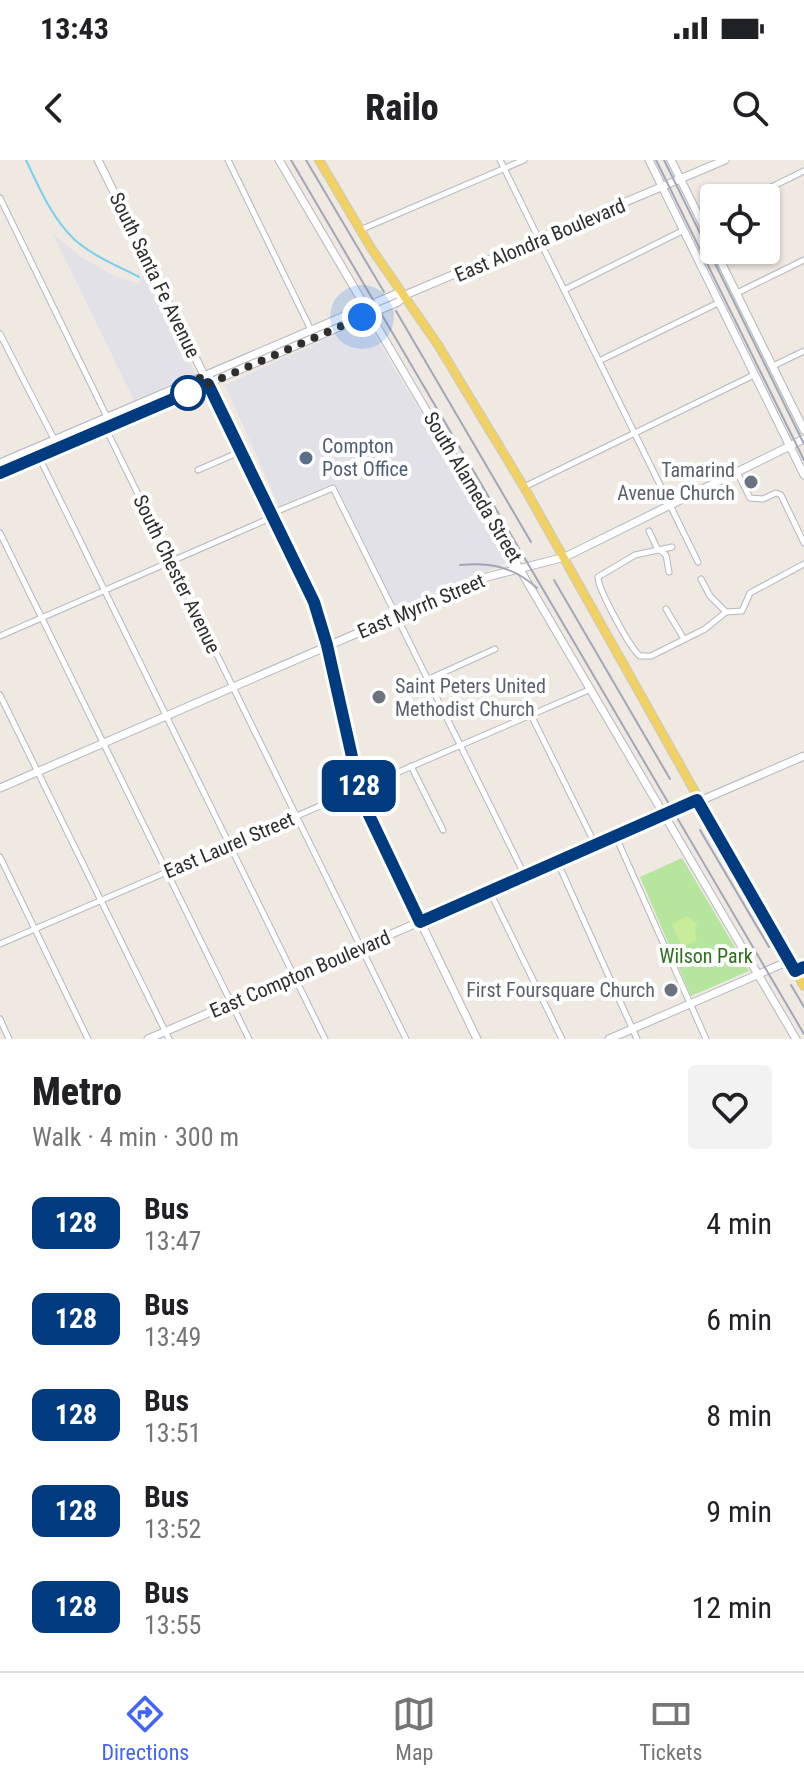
<!DOCTYPE html>
<html lang="en">
<head>
<meta charset="utf-8">
<style>
  :root { --surface:#fff; --page:#f2f2f2; --text:#202124; --muted:#757577; --line:#e0e0e0; --accent:#4264fb }
  body { margin:0; font-family:"Roboto Condensed",sans-serif; background:var(--page); color:var(--text); height:100vh; display:flex; flex-direction:column; font-size:30px; white-space:nowrap }
  * { box-sizing:border-box; margin:0 }
  p { font-size:26px; color:var(--muted) }
  .icon { flex:none; width:44px; height:44px; fill:none; stroke:currentColor; stroke-width:2; stroke-linecap:round; stroke-linejoin:round }
  .map { position:relative; height:879px; overflow:hidden }
  .drawer { display:flex; flex-direction:column; background:var(--surface); flex:1 }
  .drawer>* { flex:none }
  .badge { padding:0 16px; border-radius:12px; font-size:28px; line-height:52px }
  .tools { position:absolute; left:700px; top:24px; display:grid; gap:16px }
  .tools a { display:grid; place-items:center; width:80px; height:80px; border-radius:8px; background:var(--surface); box-shadow:0 2px 6px #0004; font-size:40px }
  .you { position:absolute; width:40px; height:40px; margin:-20px; border:6px solid #fff; border-radius:50%; background:#1a73e8; box-shadow:0 0 0 12px #1a73e833 }
  .map>.badge { position:absolute; translate:-50% -50%; box-shadow:0 0 0 4px #fff }
  .round { display:grid; place-items:center; flex:none; width:84px; height:84px; border-radius:8px; background:var(--page) }
  .summary { display:flex; align-items:center; justify-content:space-between; height:136px; padding:0 32px }
  h1 { font-size:38px; font-weight:800; line-height:60px }
  ul { padding:0; list-style:none }
  li { display:flex; align-items:center; gap:24px; height:96px; padding:0 32px }
  li div { flex:1 }
  li b { display:block; font-size:30px }
  li em { font-style:normal }
  li .badge { min-width:88px; font-weight:700; text-align:center }
  .status { display:flex; justify-content:space-between; align-items:center; height:56px; padding:0 40px; background:var(--surface); direction:ltr }
  .status svg { height:22px; fill:currentColor }
  header { display:flex; justify-content:space-between; align-items:center; height:104px; padding:0 32px; background:var(--surface); font-size:36px; font-weight:800 }
  .tab-bar { display:flex; justify-content:space-around; align-items:center; height:112px; border-top:2px solid var(--line); background:var(--surface); font-size:22px; color:var(--muted) }
  .tab-bar a { display:grid; justify-items:center; gap:4px }
  .tab-bar .selected { color:var(--accent) }
  .map>svg:first-child { display:block }
</style>
</head>
<body>
<div class="status"><b>13:43</b><svg viewBox="0 0 49 12"><path d="M0 12V9h3v3zM5 12V6h3v6zM10 12V3h3v9zM15 12V0h3v12zM26 1h20v11H26zM47 4h2v5h-2z"/></svg></div>
<header><svg class="icon" aria-label="back" viewBox="0 0 24 24"><path d="M15 5l-7 7 7 7"/></svg>Railo<svg class="icon" aria-label="search" viewBox="0 0 24 24"><circle cx="10" cy="10" r="6"/><path d="M15 15l6 6"/></svg></header>
<div class="map">
<svg width="804" height="879" viewBox="0 0 804 879">
  <rect width="100%" height="100%" fill="#efe9e1"/>
  <!-- industrial -->
  <g fill="#e3e1e8">
    <polygon points="53,74 81,97 114,116 139,124 143,112 196,215 134,240"/>
    <polygon points="366,161 510,401 397,451 337,327 329,325 279,346 225,225"/>
  </g>
  <!-- green -->
  <polygon fill="#b6e59e" points="682,698 749,811 691,836 640,717"/>
  <!-- pitch -->
  <polygon fill="#c9ec9a" points="687,756 697,764 695,774 697,780 682,787 672,764"/>
  <g fill="none" stroke-linecap="round" stroke-linejoin="round">
    <!-- stream -->
    <path stroke="#75cff0" stroke-width="2" d="M26,0c13,27 26,59 49,80 18,16 43,26 64,37"/>
    <defs>
      <g id="street">
        <polyline points="228,0 311,170"/>
        <polyline points="500,0 698,402"/>
        <polyline points="0,38 107,257 107,271 406,879"/>
        <polyline points="749,38 804,11"/>
        <polyline points="701,61 714,55"/>
        <polyline points="360,70 524,0"/>
        <polyline points="564,130 684,70"/>
        <polyline points="737,133 804,100"/>
        <polyline points="0,174 54,279"/>
        <polyline points="599,201 720,142"/>
        <polyline points="773,206 804,191"/>
        <polyline points="38,295 325,879"/>
        <polyline points="198,310 242,291"/>
        <polyline points="737,312 750,338 763,339 776,333 781,335 804,383"/>
        <polyline points="524,327 754,215"/>
        <polyline points="649,371 658,390"/>
        <polyline points="0,373 249,879"/>
        <path d="M672,387l-37,8 -37,22c0,12 32,71 42,79h11l54,-27 21,-17 16,-1 8,-18 54,-29"/>
        <polyline points="661,391 666,395 669,412"/>
        <polyline points="701,419 710,436 726,452"/>
        <polyline points="666,449 684,479"/>
        <polyline points="0,476 266,360 280,350 333,328 525,716"/>
        <polyline points="429,519 495,489"/>
        <polyline points="0,535 169,879"/>
        <polyline points="531,555 596,686"/>
        <polyline points="411,606 443,670"/>
        <polyline points="616,677 706,879"/>
        <polyline points="0,697 88,879"/>
        <polyline points="558,703 637,879"/>
        <polyline points="490,732 562,879"/>
        <polyline points="0,784 591,529"/>
        <polyline points="0,859 9,879"/>
      </g>
      <g id="secondary">
        <polyline points="98,0 301,412 327,485 351,594 369,655 477,879"/>
        <polyline points="279,0 796,879"/>
        <polyline points="649,0 804,315"/>
        <polyline points="671,0 714,87"/>
        <polyline points="715,90 804,270"/>
        <polyline points="0,303 396,134 405,135"/>
        <polyline points="0,312 398,142 405,135 725,0"/>
        <polyline points="0,628 487,417 565,397 804,279"/>
        <polyline points="148,879 804,596"/>
        <polyline points="609,879 789,801"/>
      </g>
      <polyline id="primary" points="319,0 371,88 438,185 524,327 804,826"/>
    </defs>
    <!-- street casing -->
    <use href="#street" stroke="#b4b7c1" stroke-width="7"/>
    <!-- secondary casing -->
    <use href="#secondary" stroke="#b4b7c1" stroke-width="9"/>
    <!-- primary casing -->
    <use href="#primary" stroke="#c9c9c9" stroke-width="10"/>
    <!-- street -->
    <use href="#street" stroke="#fff" stroke-width="5"/>
    <!-- secondary -->
    <use href="#secondary" stroke="#fff" stroke-width="7"/>
    <!-- primary -->
    <use href="#primary" stroke="#f2d163" stroke-width="8"/>
    <!-- tram -->
    <polyline stroke="#a3a6b8" stroke-width="2" points="656,0 804,300"/>
    <!-- rail -->
    <g stroke="#a3a6b8" stroke-width="2">
      <polyline points="291,0 804,874"/>
      <polyline points="306,0 384,132"/>
      <polyline points="664,0 804,284"/>
      <polyline points="396,151 531,382"/>
      <path d="M460,405c30,-3 54,2 77,23"/>
      <polyline points="554,420 670,619"/>
      <polyline points="700,670 769,787"/>
      <polyline points="791,825 804,847"/>
    </g>
  </g>
  <g fill="none" stroke-linecap="round" stroke-linejoin="round">
    <defs>
      <polyline id="line" points="0,313 208,224 314,442 327,485 359,628 369,655 420,762 697,640 795,811 804,807"/>
    </defs>
    <!-- line casing -->
    <use href="#line" stroke="#fff" stroke-width="18"/>
    <!-- line -->
    <use href="#line" stroke="#003b80" stroke-width="12"/>
    <!-- walk -->
    <polyline stroke="#2e2e2e" stroke-width="8" stroke-dasharray="0 14.4" points="188,233 182,226 204,216 208,224 362,157"/>
  </g>
  <!-- markers -->
  <circle fill="#fff" stroke="#003b80" stroke-width="4" cx="188" cy="233" r="16"/>
  <circle fill="#5c6f8a" stroke="#fff" stroke-width="3" cx="306" cy="298" r="8"/>
  <g fill="#6b7280" stroke="#fff" stroke-width="3">
    <circle cx="751" cy="322" r="8"/>
    <circle cx="379" cy="537" r="8"/>
    <circle cx="671" cy="830" r="8"/>
  </g>
  <g text-anchor="middle" dominant-baseline="central" stroke-width="8" stroke-linejoin="round" paint-order="stroke">
    <!-- street labels -->
    <g font-size="20" fill="#2e2e2e" stroke="#fff">
      <text transform="translate(540 80) rotate(-23)">East Alondra Boulevard</text>
      <text transform="translate(155 115) rotate(64)">South Santa Fe Avenue</text>
      <text transform="translate(473 327) rotate(59)">South Alameda Street</text>
      <text transform="translate(177 414) rotate(64)">South Chester Avenue</text>
      <text transform="translate(421 446) rotate(-23)">East Myrrh Street</text>
      <text transform="translate(229 685) rotate(-23)">East Laurel Street</text>
      <text transform="translate(300 814) rotate(-23)">East Compton Boulevard</text>
    </g>
    <!-- service labels -->
    <g font-size="20" fill="#4e5e75" stroke="#fff" text-anchor="start">
      <text x="322" y="286">Compton<tspan x="322" dy="23">Post Office</tspan></text>
    </g>
    <!-- worship labels -->
    <g font-size="20" fill="#5b616d" stroke="#fff" text-anchor="end">
      <text x="735" y="310">Tamarind<tspan x="735" dy="23">Avenue Church</tspan></text>
      <text x="395" y="526" text-anchor="start">Saint Peters United<tspan x="395" dy="23">Methodist Church</tspan></text>
      <text x="655" y="830">First Foursquare Church</text>
    </g>
    <!-- park labels -->
    <g font-size="20" fill="#2c6e1b" stroke="#fff">
      <text x="706" y="796">Wilson Park</text>
    </g>
  </g>
</svg>
<div class="tools">
<a><svg class="icon" aria-label="locate" viewBox="0 0 24 24"><circle cx="12" cy="12" r="6"/><path d="M12 2v4M12 18v4M2 12h4M18 12h4"/></svg></a>
</div>
<div class="you" style="left:362px;top:157px"></div>
<b class="badge" style="left:359px;top:626px;background:#003b80;color:#fff">128</b>
</div>
<section class="drawer">
<div class="summary"><div><h1>Metro</h1><p>Walk · 4 min · 300 m</p></div><a class="round"><svg class="icon" aria-label="heart" viewBox="0 0 24 24"><path d="M12 20l-8-8c-3-5 5-10 8-4 3-6 11-1 8 4z"/></svg></a></div>
<ul>
<li><span class="badge" style="background:#003b80;color:#fff">128</span><div><b>Bus</b><p>13:47</p></div><em>4 min</em></li>
<li><span class="badge" style="background:#003b80;color:#fff">128</span><div><b>Bus</b><p>13:49</p></div><em>6 min</em></li>
<li><span class="badge" style="background:#003b80;color:#fff">128</span><div><b>Bus</b><p>13:51</p></div><em>8 min</em></li>
<li><span class="badge" style="background:#003b80;color:#fff">128</span><div><b>Bus</b><p>13:52</p></div><em>9 min</em></li>
<li><span class="badge" style="background:#003b80;color:#fff">128</span><div><b>Bus</b><p>13:55</p></div><em>12 min</em></li>
</ul>
</section>
<nav class="tab-bar">
<a class="selected"><svg class="icon" aria-label="directions" viewBox="0 0 24 24"><path d="M12 3l9 9-9 9-9-9zM9 14v-3h6M13 9l2 2-2 2"/></svg>Directions</a>
<a><svg class="icon" aria-label="map" viewBox="0 0 24 24"><path d="M3 6l6-2 6 2 6-2v14l-6 2-6-2-6 2zM9 4v14M15 6v14"/></svg>Map</a>
<a><svg class="icon" aria-label="tickets" viewBox="0 0 24 24"><path d="M3 7h18v10H3zM15 7v10"/></svg>Tickets</a>
</nav>
</body>
</html>
